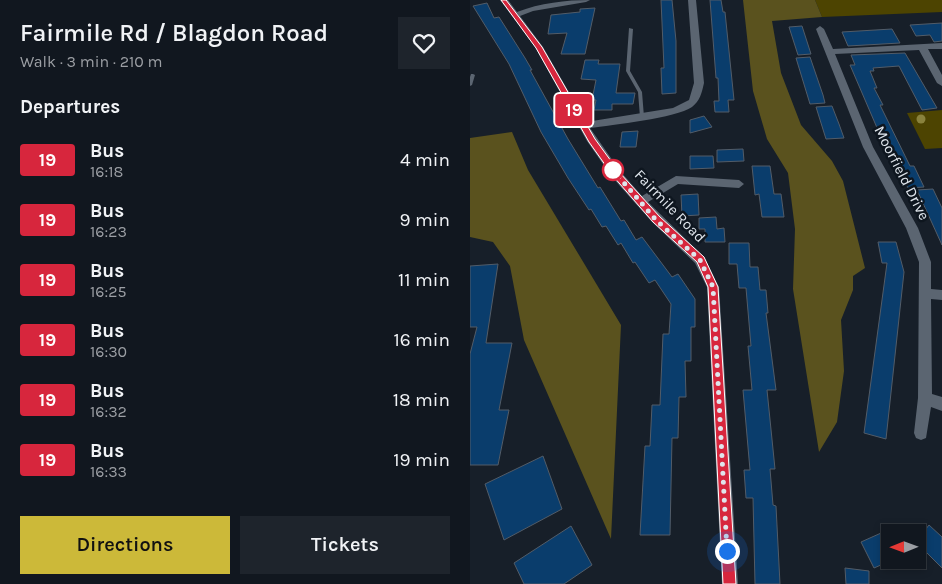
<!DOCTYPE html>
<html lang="en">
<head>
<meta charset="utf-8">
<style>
  :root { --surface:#11171f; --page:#1e242c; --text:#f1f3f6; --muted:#9c9fa4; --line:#30363d; --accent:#ccb939 }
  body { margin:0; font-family:Karla,sans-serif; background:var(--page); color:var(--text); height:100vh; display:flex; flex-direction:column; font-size:19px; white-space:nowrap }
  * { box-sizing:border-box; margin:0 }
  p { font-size:16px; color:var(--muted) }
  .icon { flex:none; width:28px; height:28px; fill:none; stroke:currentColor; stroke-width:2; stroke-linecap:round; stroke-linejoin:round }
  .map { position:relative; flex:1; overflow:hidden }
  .side { display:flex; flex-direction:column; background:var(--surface); width:470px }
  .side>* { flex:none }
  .badge { padding:0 10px; border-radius:4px; font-size:18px; line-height:32px }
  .needle { width:32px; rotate:269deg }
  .buttons { position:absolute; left:411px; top:524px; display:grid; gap:10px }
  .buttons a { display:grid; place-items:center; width:45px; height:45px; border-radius:0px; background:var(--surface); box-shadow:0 2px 8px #0003,0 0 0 1px var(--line); font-size:25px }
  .you { position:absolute; width:25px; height:25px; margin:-12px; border:4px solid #fff; border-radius:50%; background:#1a73e8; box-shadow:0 0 0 8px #1a73e833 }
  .map>.badge { position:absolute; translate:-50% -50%; box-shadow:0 0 0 2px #fff }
  h2 { padding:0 20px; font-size:19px; line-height:45px }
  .round { display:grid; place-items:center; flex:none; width:52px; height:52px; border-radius:0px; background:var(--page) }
  .headline { display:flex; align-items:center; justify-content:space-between; height:85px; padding:0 20px }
  h1 { font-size:24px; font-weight:600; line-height:38px }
  .primary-button { display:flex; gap:10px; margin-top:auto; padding:10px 20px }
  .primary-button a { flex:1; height:58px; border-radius:0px; background:var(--accent); color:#111; font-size:20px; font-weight:600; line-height:58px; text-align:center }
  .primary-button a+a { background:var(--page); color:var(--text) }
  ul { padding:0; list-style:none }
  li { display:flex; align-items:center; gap:15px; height:60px; padding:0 20px }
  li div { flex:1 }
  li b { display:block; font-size:19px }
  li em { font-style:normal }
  li .badge { min-width:55px; font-weight:700; text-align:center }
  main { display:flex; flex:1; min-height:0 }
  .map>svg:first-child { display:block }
</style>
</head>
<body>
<main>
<section class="side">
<div class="headline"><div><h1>Fairmile Rd / Blagdon Road</h1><p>Walk · 3 min · 210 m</p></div><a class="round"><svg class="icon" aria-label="heart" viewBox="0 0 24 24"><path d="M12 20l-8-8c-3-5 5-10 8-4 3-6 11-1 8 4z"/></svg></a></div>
<h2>Departures</h2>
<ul>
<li><span class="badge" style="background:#d7263d;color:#fff">19</span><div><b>Bus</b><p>16:18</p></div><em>4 min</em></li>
<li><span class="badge" style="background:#d7263d;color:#fff">19</span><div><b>Bus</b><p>16:23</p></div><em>9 min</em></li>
<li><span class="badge" style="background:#d7263d;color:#fff">19</span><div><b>Bus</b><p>16:25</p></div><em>11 min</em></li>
<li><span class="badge" style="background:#d7263d;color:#fff">19</span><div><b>Bus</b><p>16:30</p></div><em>16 min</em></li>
<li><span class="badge" style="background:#d7263d;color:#fff">19</span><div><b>Bus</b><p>16:32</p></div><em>18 min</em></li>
<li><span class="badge" style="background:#d7263d;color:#fff">19</span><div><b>Bus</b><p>16:33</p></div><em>19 min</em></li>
</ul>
<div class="primary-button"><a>Directions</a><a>Tickets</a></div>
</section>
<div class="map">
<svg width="472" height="584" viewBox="0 0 472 584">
  <rect width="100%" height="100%" fill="#171f29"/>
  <!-- green -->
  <g fill="#4d4401">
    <polygon points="345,0 472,0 472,12 352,17"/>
    <polygon points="472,110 472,148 455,149 437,113"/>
  </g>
  <!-- forest -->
  <g fill="#5a521e">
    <polygon points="273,0 345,0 352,17 302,21 311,73 331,125 362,161 373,181 395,268 383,276 383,290 371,320 374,371 367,422 349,452 323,289 325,229 318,173 297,139 283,91"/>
    <polygon points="42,132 58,170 151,325 141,539 54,340 40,266 23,242 0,237 0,138"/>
  </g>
  <!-- building -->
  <g fill="#0a3d6c" stroke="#525c68">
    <polygon points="191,0 202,0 206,41 206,93 192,94 191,68 194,68"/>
    <polygon points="240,0 251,0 253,12 255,12 264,100 258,100 259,112 245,112 244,101 249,101 248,78 246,78"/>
    <polygon points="17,3 24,18 29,17 55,58 62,70 60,70 98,139 128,188 130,187 151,221 154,220 166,240 172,237 202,277 208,274 225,299 225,327 221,327 221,361 215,361 216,397 209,397 208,438 202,438 200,535 170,535 175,446 180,446 182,405 190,405 193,334 199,334 201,304 185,280 179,283 165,262 163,263 151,243 148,245 136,226 132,227 121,209 119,210 98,178 71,132 39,64 3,6"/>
    <polygon points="125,8 115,54 91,54 97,33 78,34 81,15 110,12 110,9"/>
    <polygon points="472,23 472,41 464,42 460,35 446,36 440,25"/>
    <polygon points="332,26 341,54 328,55 319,27"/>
    <polygon points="422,29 430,43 378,46 372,32"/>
    <polygon points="435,53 467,108 452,110 429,66 403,68 404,71 400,71 407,88 404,88 413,105 410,105 440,166 444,166 454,187 438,188 427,164 423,165 380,65 385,65 381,55"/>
    <polygon points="340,57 353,95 355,103 340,104 326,58"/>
    <polygon points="115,60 129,60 128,64 150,64 146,93 165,93 163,104 142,104 142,110 124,110 126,100 122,100 126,80 111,79"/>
    <polygon points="362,106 369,124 374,138 356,139 346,107"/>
    <polygon points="234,116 242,127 220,133 220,120"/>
    <polygon points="168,131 166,147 150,147 152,132"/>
    <polygon points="273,149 274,161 247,162 247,150"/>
    <polygon points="220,156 243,156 244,168 220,169"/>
    <polygon points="282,166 300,166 304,194 311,194 314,217 292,217 289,194 285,195"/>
    <polygon points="463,189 472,208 472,245 447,190"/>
    <polygon points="228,194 229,215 212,216 211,195"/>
    <polygon points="246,217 247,229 254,228 255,242 235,242 235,229 229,229 229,218"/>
    <polygon points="408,242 426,242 434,272 416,439 394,433 417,263 412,263"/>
    <polygon points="259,243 279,243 280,267 288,267 290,290 296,290 298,313 296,313 306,390 297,390 305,469 300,469 303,505 306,506 310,584 285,584 283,498 276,498 274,470 280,470 273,390 282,390 278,346 281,346 276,288 269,288 267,264 259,264"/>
    <polygon points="28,264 16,343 42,343 29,410 39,410 28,465 0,465 0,354 7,327 0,327 0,266"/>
    <polygon points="73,456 92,509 34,540 15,484"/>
    <polygon points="459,525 472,537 472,568 448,544 448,539"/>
    <polygon points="101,526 122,565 94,584 54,584 44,563"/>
    <polygon points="420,529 420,561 404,568 391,542"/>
    <polygon points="375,568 399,571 399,584 376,584"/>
  </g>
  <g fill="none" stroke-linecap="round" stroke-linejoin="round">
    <!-- service -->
    <g fill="#5b6571" fill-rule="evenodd">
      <polygon points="159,28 163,29 160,71 172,92 174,117 172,119 170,117 168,92 156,71"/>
      <polygon points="1,74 3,74 5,75 2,85 0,86 0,77"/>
    </g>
    <!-- minor -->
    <g fill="#5b6571" fill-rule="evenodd">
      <path d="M30,0h8l9,12c23,-9 49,-12 73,-12l-4,2 -53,9 -13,5 23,31 43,75 87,-14 16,-8 5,-17 -6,-83h8l8,83c-2,9 -4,18 -12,24 -16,11 -80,18 -102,21l30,43 22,25 34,-20 63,4 5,4 -5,4 -61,-4 -30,18 56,55 15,30 19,297h-16l-15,-297 -12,-24 -43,-41 -40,-45 -25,-36 -52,-94z"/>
      <polygon points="350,26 354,29 363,49 472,43 472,49 458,49 472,75 472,86 467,83 449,50 365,54 403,147 448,228 461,262 461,289 472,290 472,300 461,299 462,394 472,397 472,411 461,407 456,438 451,440 446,438 444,433 448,398 449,262 436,228 393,147 346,29"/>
    </g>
  </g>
  <!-- trees -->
  <circle fill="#89823d" cx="451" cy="119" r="4.5"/>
  <!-- line -->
  <polygon fill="#d7263d" stroke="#fff" points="31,0 36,0 72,47 125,139 149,172 190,217 234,257 248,287 266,584 253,584 238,287 227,262 183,222 143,176 119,142 66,48"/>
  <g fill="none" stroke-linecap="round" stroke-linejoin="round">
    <!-- walk -->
    <polyline stroke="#dfe5ec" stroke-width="5" stroke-dasharray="0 9" points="143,170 186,220 230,260 243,287 257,551"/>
  </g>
  <!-- markers -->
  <circle fill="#fff" stroke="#d7263d" stroke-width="2.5" cx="143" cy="170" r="10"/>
  <g text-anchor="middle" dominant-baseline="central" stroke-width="5" stroke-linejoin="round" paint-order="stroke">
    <!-- street labels -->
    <g font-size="15" fill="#dfe5ec" stroke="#0e161f">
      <text transform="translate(432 173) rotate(63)">Moorfield Drive</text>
      <text transform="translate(200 206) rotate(46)">Fairmile Road</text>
    </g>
  </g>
</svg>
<div class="buttons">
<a><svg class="needle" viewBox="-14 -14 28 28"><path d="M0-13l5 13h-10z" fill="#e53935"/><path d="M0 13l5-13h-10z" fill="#9c9fa4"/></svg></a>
</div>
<div class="you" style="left:257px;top:551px"></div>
<b class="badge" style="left:104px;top:110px;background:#d7263d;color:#fff">19</b>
</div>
</main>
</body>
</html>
